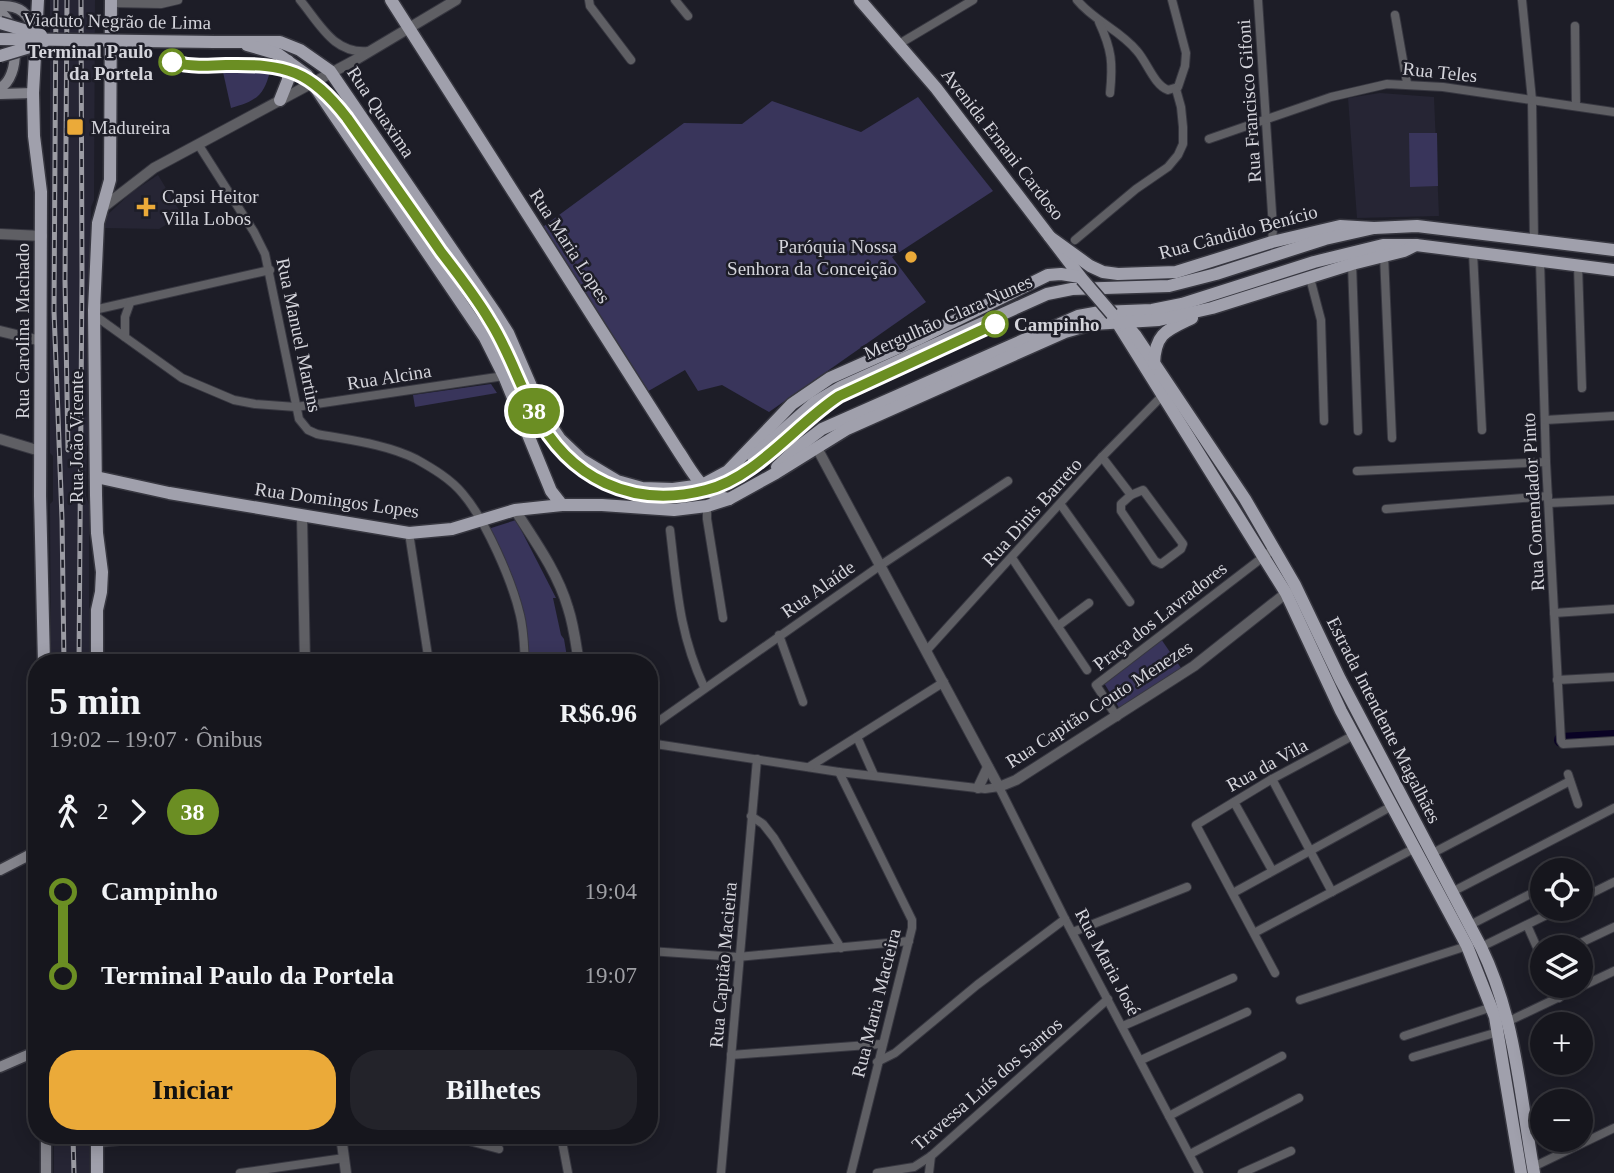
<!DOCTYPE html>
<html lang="pt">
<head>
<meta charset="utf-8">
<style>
  :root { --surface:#16161d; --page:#23232a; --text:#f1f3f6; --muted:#9e9fa4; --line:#35353b; --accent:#ebaa39 }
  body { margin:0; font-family:"Times New Roman",serif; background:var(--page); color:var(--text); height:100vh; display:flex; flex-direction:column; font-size:26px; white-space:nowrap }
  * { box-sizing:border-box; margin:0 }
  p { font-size:23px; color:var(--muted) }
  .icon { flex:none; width:38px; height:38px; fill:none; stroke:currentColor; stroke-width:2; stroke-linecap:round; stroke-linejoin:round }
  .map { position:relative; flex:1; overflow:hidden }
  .drawer { position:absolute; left:28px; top:654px; width:630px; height:490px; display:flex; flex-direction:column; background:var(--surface); border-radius:28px; box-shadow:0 4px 18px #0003,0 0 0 2px var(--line) }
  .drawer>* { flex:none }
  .badge { padding:0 14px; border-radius:23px; font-size:24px; line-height:46px }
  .tools { position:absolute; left:1530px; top:858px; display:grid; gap:14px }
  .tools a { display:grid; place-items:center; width:63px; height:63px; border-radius:50%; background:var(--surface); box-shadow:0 4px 18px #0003,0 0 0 2px var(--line); font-size:35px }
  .map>.badge { position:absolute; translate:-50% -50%; box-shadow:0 0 0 4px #fff }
  .legs { display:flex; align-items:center; gap:10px; height:77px; padding:0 21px; font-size:23px }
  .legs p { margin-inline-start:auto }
  .head { display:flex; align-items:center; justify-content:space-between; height:119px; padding:0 21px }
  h1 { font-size:38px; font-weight:700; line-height:52px }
  .button { display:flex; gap:14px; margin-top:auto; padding:14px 21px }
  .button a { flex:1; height:80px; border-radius:28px; background:var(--accent); color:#111; font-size:28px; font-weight:700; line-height:80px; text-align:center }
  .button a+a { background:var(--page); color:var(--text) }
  ul { padding:0 21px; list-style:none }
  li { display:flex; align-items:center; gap:24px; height:84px; font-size:26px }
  li i { display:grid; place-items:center; width:10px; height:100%; margin:0 9px; background:currentColor }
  li i::after { content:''; width:18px; height:18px; margin:-9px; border:5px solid; border-radius:50%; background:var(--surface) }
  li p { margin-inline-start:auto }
  li:first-child i { background:linear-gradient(#0000 50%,currentColor 0) }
  li:last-child i { background:linear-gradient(currentColor 50%,#0000 0) }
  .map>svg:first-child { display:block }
</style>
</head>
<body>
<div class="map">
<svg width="1614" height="1173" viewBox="0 0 1614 1173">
  <rect width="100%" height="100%" fill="#1d1d27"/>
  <!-- built -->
  <g fill="#262534">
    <polygon points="50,0 95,0 94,200 91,207 89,443 87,447 86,496 89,505 89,663 51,663 50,504 53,501 53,456 50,453"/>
    <polygon points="1380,93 1434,97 1439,216 1357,218 1348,98"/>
    <polygon points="158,175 182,215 159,229 104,228 104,218 132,192"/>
    <rect x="54" y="1136" width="35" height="37"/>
  </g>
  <!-- green -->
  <g fill="#39355b">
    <path d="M270,71c-6,25 -14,30 -39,37l-8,-36z"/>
    <polygon points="918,97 993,191 892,257 926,302 769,412 722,385 698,391 685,370 645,393 540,229 684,123 742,124 772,101 861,132"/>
    <polygon points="1409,133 1437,133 1438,186 1410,187"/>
    <polygon points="491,384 497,393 415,407 413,395"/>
    <polygon points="516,520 556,598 553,598 561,635 564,639 568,663 528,663 526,632 488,529"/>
    <polygon points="1161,639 1181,668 1121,711 1104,683"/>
  </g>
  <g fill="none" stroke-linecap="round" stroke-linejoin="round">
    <!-- river -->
    <polyline stroke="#090224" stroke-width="14" points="1561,740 1614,737"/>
    <defs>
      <g id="minor">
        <path d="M300,0c20,24 34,55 69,51"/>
        <polyline points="589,0 590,6 631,60"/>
        <polyline points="675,0 688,16"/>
        <path d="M1077,0c17,21 43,30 60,51 10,11 17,34 31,39l10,-3 7,-21 1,-13 -14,-53"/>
        <polyline points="1258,0 1273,228 1272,242"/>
        <polyline points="1522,0 1532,100 1534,242"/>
        <polyline points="111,3 161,4 178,0"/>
        <polyline points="1395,15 1407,83"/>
        <path d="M1099,22c13,28 14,41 11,71"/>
        <polyline points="1575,26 1576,106"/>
        <polyline points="899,44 973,0"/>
        <polyline points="1209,139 1331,97 1387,84 1443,87 1614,112"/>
        <path d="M198,144l56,88 11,22 34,165 9,11 9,4c32,6 69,10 99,25 16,9 35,20 47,35 23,27 49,87 57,121 4,16 4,32 5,48"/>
        <polyline points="1075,240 1136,189 1168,167 1178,155 1183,144 1183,127 1181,107 1176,89"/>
        <polyline points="1473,253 1482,430"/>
        <polyline points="1384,255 1392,438"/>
        <polyline points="1540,261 1546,462 1561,741 1563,744 1614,741"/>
        <polyline points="1352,264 1358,431"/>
        <polyline points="1578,266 1582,388"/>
        <polyline points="1310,278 1321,320 1324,421"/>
        <polyline points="94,310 270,270"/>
        <polyline points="94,315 182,378 234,400 255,404 296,407 504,376"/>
        <polyline points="125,337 125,317 130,303"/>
        <polyline points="1545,420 1614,416"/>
        <polyline points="1102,457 1131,495"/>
        <polyline points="1357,471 1546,462"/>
        <polygon points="1143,490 1183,544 1181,549 1161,564 1155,561 1121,511 1121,504 1131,495"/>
        <polyline points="1549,503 1614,500"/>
        <polyline points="1061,505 1130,602"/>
        <polyline points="707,506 707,519 723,618"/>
        <polyline points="1386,509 1548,496"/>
        <path d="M670,530c7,58 9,103 34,157"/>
        <polyline points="409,533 428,656"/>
        <polyline points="1012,558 1087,670"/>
        <polyline points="1554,613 1614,609"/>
        <polyline points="1058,626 1089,603"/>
        <polyline points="779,635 803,702"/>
        <polyline points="927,650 1102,457 1162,396"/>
        <polyline points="1557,680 1614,677"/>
        <polyline points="1117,717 1096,685 1275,548"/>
        <polyline points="649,728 881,565 1008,481"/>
        <polyline points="857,737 874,775"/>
        <polyline points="649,743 839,772 985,789 999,787 1065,919 1199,1173"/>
        <polyline points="809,767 944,682"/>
        <polyline points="839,772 912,920 912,928 851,1173"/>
        <polyline points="1568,774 1578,804"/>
        <polyline points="1272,779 1332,892"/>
        <polyline points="1234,802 1272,870"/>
        <polyline points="751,816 763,824 774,838 841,948"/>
        <polyline points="1431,854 1570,781"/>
        <polyline points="1452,892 1614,808"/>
        <polyline points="1233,893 1392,806"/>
        <polyline points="1580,899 1614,882"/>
        <polyline points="1470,925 1542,888"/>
        <polyline points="1527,925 1542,959"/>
        <polyline points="1073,932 1187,887"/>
        <polyline points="1254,933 1415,848"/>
        <polyline points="1481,947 1561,908"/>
        <polyline points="1572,947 1614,927"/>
        <polyline points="649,951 738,957 909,941"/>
        <polyline points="1275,973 1196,825 1272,779 1354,735"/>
        <polyline points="1553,985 1559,998"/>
        <polyline points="1300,1000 1467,946"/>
        <polyline points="1509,1021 1614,971"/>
        <polyline points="1123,1026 1233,978"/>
        <polyline points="1404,1036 1492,1007"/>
        <polyline points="731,1055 882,1044"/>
        <polyline points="1413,1057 1498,1032"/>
        <polyline points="1141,1060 1247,1012"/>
        <polyline points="877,1062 895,1053 977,985 1065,919"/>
        <polyline points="1169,1116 1282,1056"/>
        <polyline points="450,1136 499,1149"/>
        <polyline points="561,1136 568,1173"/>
        <polyline points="97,1143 176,1136"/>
        <polyline points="1190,1154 1299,1098"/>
        <polyline points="1533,1167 1614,1128"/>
        <polyline points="240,1173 344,1158"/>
        <polyline points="721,1173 757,759"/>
        <polyline points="877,1173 914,1167 931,1156 1108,999"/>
        <polyline points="929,1173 931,1156"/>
        <polyline points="1242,1173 1291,1151"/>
      </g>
      <g id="tertiary">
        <polyline points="101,209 154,168 357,59 456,0"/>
        <polyline points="0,234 42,236"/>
        <polyline points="0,331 41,341"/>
        <polyline points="0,439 40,451"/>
        <polyline points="817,448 999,787 1016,780 1194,666 1290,590"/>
        <path d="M515,510c20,31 43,63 53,98 6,18 8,37 11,55"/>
        <polyline points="302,517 305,663"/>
        <polyline points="978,788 988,767"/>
        <polyline points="341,1136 346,1173"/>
      </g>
      <g id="secondary">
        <path d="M0,6c21,-1 27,7 36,26"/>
        <path d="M0,12c19,13 21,65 0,76"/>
        <polyline points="0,94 33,93"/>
        <polyline points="0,870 37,851"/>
        <polyline points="0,1067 37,1051"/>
        <polyline points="46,1136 46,1173"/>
      </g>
      <g id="primary">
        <polyline points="38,0 33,93 34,136 41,192 40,496 44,663"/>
        <path d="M391,0l288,452c13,19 24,44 50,47"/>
        <polyline points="860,0 936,88 1082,279"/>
        <polyline points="214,42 280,42 300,50 330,71 496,314 508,333 543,414 560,439 582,460 617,481 642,488 673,489 702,485 728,471 792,404 830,378 918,339 1048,275 1061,274 1080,277"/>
        <polyline points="247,45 278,54 307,75 485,338 504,376 551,491 562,505"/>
        <polyline points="280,100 288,80 288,61"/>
        <polyline points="1050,237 1090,266 1103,272 1118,274 1176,272 1272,242 1340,226 1374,228 1417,226 1614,250"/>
        <polyline points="1115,319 1286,593 1341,711 1467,946 1495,1017 1521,1173"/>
        <path d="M1118,323l12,6 6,7 109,163 50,86 45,94 141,268c35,72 39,149 53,226"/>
        <path d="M1154,364c1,-31 13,-34 38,-46"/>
        <polyline points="753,457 814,403 841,387 1047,294 1072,289 1169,286 1216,274 1325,239 1374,228"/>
        <polyline points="777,467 797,448 822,429 1078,316 1100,312 1152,310 1182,304 1314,262 1383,245 1416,245 1614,270"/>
        <polyline points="96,477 169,493 409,533 452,529 515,510 562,505 602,505 674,510 707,506 729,499 776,473 847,429 1065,332 1093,324 1159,320 1212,308 1352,264 1404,251 1416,245"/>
        <polyline points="97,663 97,610 101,592 102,572 97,533 96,495 94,310 98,223 110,180 111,0"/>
        <polyline points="97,1173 97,1136"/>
      </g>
    </defs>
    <!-- minor casing -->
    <use href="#minor" stroke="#373740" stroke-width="10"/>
    <!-- tertiary casing -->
    <use href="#tertiary" stroke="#373740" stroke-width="12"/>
    <!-- secondary casing -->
    <use href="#secondary" stroke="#373740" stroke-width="13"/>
    <!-- primary casing -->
    <use href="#primary" stroke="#373740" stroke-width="15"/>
    <!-- minor -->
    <use href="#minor" stroke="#5f5f64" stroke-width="8"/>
    <!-- tertiary -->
    <use href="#tertiary" stroke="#5f5f64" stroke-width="10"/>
    <!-- secondary -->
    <use href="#secondary" stroke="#84848c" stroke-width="10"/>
    <!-- primary -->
    <use href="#primary" stroke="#a0a0ac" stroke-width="12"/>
    <defs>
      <g id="rail">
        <polyline points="56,0 54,311 62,519 64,663"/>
        <polyline points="67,0 65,280 68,450"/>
        <polyline points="79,663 82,276 81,0"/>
        <polyline points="73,1136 74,1173"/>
      </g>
    </defs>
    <!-- rail casing -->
    <use href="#rail" stroke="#9b9ba3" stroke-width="5"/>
    <!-- rail -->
    <use href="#rail" stroke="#1d1d27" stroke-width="2.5" stroke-dasharray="8" stroke-linecap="butt"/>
    <defs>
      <g id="primary-bridge">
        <polyline points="0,23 41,35"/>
        <polyline points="0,39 214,42"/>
        <polyline points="0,56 43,43"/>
        <polyline points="1082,279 1112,314"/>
      </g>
    </defs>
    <!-- primary-bridge casing -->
    <use href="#primary-bridge" stroke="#373740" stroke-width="15" stroke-linecap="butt"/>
    <!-- primary-bridge -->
    <use href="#primary-bridge" stroke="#a0a0ac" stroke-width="12"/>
  </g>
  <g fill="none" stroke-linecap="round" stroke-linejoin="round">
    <defs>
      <path id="line-1" d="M172,62c19,5 36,4 55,3 59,-1 83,5 120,53 31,44 63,89 94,134 17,22 35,45 49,69 18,28 28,61 44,90 35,68 98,98 172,79 50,-12 90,-66 133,-94l156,-72"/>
    </defs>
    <!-- line-1 casing -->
    <use href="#line-1" stroke="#fff" stroke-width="16"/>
    <!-- line-1 -->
    <use href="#line-1" stroke="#6b8e23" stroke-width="10"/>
  </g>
  <!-- markers -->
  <g fill="#fff" stroke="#6b8e23" stroke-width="3.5">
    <circle cx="172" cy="62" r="12"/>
    <circle cx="995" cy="324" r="12"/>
  </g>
  <g fill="#ebaa39" stroke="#1d1d27" stroke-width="2.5">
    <rect x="66" y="118" width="18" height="18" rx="3.5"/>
    <path d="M142.5 196.5h7v7h7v7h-7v7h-7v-7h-7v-7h7z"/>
    <circle cx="911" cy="257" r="7"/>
  </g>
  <g text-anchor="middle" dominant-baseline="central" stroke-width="5" stroke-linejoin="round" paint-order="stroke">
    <!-- street labels -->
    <g font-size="19" fill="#d4d4db" stroke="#1d1d27">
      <text transform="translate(117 21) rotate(1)">Viaduto Negrão de Lima</text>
      <text transform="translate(1440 72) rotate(6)">Rua Teles</text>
      <text transform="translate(1249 101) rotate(-94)">Rua Francisco Gifoni</text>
      <text transform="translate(381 112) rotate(56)">Rua Quaxima</text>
      <text transform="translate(1003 144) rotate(52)">Avenida Ernani Cardoso</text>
      <text transform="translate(1238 232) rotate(-15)">Rua Cândido Benício</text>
      <text transform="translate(570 246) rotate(57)">Rua Maria Lopes</text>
      <text transform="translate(948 317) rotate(-24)">Mergulhão Clara Nunes</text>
      <text transform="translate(22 331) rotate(-90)">Rua Carolina Machado</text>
      <text transform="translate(299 335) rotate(78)">Rua Manuel Martins</text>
      <text transform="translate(389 377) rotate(-9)">Rua Alcina</text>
      <text transform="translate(76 437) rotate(-90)">Rua João Vicente</text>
      <text transform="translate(337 500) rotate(8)">Rua Domingos Lopes</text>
      <text transform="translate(1533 502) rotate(-93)">Rua Comendador Pinto</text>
      <text transform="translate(1032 512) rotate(-48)">Rua Dinis Barreto</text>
      <text transform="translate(818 589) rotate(-35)">Rua Alaíde</text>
      <text transform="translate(1160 616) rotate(-38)">Praça dos Lavradores</text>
      <text transform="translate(1099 704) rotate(-33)">Rua Capitão Couto Menezes</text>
      <text transform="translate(1384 720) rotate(63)">Estrada Intendente Magalhães</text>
      <text transform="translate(1267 765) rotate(-29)">Rua da Vila</text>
      <text transform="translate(1108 962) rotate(62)">Rua Maria José</text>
      <text transform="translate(723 965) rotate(-85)">Rua Capitão Macieira</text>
      <text transform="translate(876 1003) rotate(-76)">Rua Maria Macieira</text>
      <text transform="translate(987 1084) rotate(-41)">Travessa Luís dos Santos</text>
    </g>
    <!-- stop labels -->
    <g font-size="19" font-weight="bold" fill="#d4d4db" stroke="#1d1d27" text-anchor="end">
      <text x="153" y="51">Terminal Paulo<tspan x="153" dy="22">da Portela</tspan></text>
      <text x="1014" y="324" text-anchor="start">Campinho</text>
    </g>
    <!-- poi labels -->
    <g font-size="19" fill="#d4d4db" stroke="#1d1d27" text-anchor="start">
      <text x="91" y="127">Madureira</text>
      <text x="162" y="196">Capsi Heitor<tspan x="162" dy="22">Villa Lobos</tspan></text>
      <text x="897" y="246" text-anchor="end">Paróquia Nossa<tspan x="897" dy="22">Senhora da Conceição</tspan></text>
    </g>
  </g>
</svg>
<div class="tools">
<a><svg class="icon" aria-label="locate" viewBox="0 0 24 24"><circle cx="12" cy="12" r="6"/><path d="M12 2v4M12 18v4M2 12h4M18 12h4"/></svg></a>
<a><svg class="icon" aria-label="layers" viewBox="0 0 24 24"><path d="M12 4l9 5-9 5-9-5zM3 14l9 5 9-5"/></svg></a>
<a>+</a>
<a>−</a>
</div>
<b class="badge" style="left:534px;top:411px;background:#6b8e23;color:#fff">38</b>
<section class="drawer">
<div class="head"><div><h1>5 min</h1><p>19:02 – 19:07 · Ônibus</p></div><b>R$6.96</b></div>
<div class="legs"><svg class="icon" aria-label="walk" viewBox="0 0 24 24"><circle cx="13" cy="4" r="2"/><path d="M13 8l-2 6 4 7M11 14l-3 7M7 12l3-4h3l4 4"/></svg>2<svg class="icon" aria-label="forward" viewBox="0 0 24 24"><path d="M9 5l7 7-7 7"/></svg><b class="badge" style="background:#6b8e23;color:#fff">38</b></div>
<ul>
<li><i style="color:#6b8e23"></i><b>Campinho</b><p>19:04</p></li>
<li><i style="color:#6b8e23"></i><b>Terminal Paulo da Portela</b><p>19:07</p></li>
</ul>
<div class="button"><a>Iniciar</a><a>Bilhetes</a></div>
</section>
</div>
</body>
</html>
